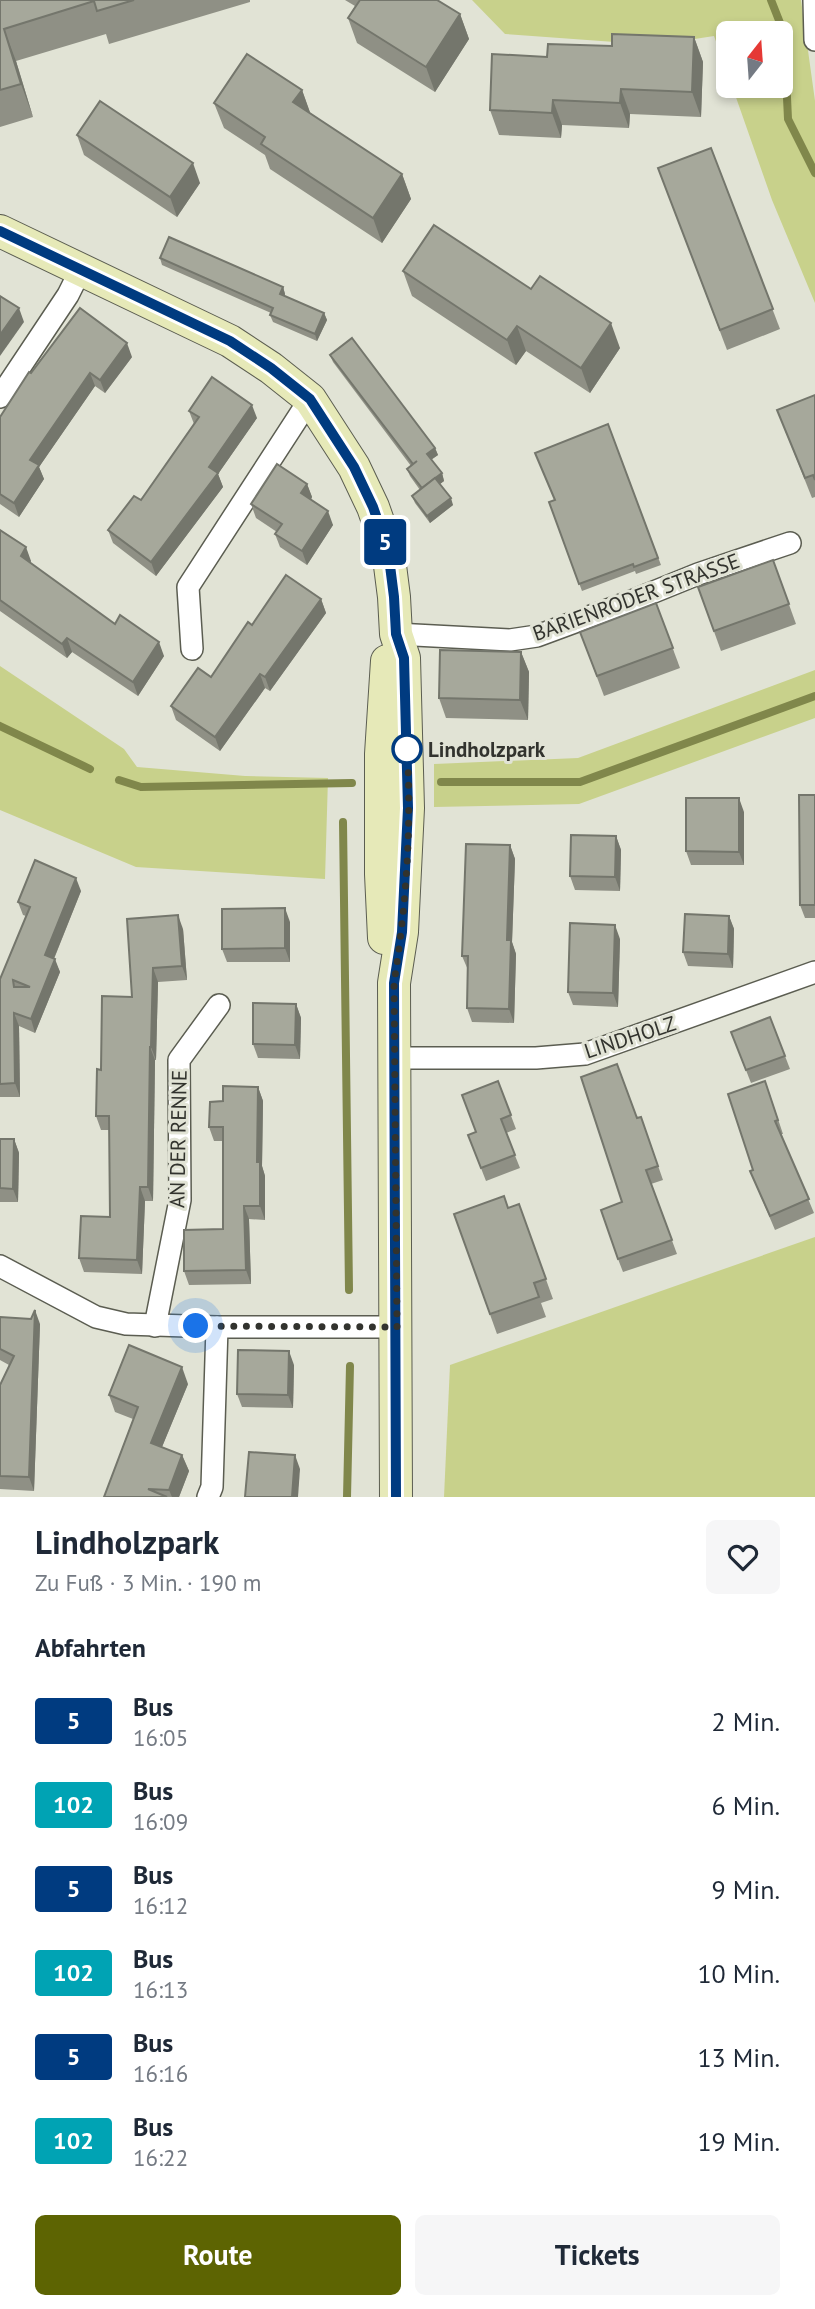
<!DOCTYPE html>
<html lang="de">
<head>
<meta charset="utf-8">
<style>
  :root { --surface:#fff; --page:#f6f6f7; --text:#1f2937; --muted:#747a83; --accent:#5d6402 }
  body { margin:0; font-family:"PT Sans",sans-serif; background:var(--page); color:var(--text); height:100vh; display:flex; flex-direction:column; font-size:26px; white-space:nowrap }
  * { box-sizing:border-box; margin:0 }
  p { font-size:23px; color:var(--muted) }
  .icon { flex:none; width:38px; height:38px; fill:none; stroke:currentColor; stroke-width:2; stroke-linecap:round; stroke-linejoin:round }
  .map { position:relative; height:1497px; overflow:hidden }
  .side { display:flex; flex-direction:column; background:var(--surface); flex:1 }
  .side>* { flex:none }
  .badge { padding:0 14px; border-radius:5px; font-size:24px; line-height:46px }
  .needle { width:46px; rotate:17deg }
  .tools { position:absolute; left:716px; top:21px; display:grid; gap:14px }
  .tools a { display:grid; place-items:center; width:77px; height:77px; border-radius:10px; background:var(--surface); box-shadow:0 4px 10px #0003; font-size:35px }
  .you { position:absolute; width:35px; height:35px; margin:-18px; border:5px solid #fff; border-radius:50%; background:#1a73e8; box-shadow:0 0 0 10px #1a73e833 }
  .map>.badge { position:absolute; translate:-50% -50%; box-shadow:0 0 0 4px #fff }
  h2 { padding:0 35px; font-size:26px; line-height:63px }
  .round { display:grid; place-items:center; flex:none; width:74px; height:74px; border-radius:10px; background:var(--page) }
  .summary { display:flex; align-items:center; justify-content:space-between; height:119px; padding:0 35px }
  h1 { font-size:33px; font-weight:700; line-height:52px }
  .cta { display:flex; gap:14px; margin-top:auto; padding:14px 35px }
  .cta a { flex:1; height:80px; border-radius:10px; background:var(--accent); color:#fff; font-size:28px; font-weight:700; line-height:80px; text-align:center }
  .cta a+a { background:var(--page); color:var(--text) }
  ul { padding:0; list-style:none }
  li { display:flex; align-items:center; gap:21px; height:84px; padding:0 35px }
  li div { flex:1 }
  li b { display:block; font-size:26px }
  li em { font-style:normal }
  li .badge { min-width:77px; font-weight:700; text-align:center }
  .map>svg:first-child { display:block }
</style>
</head>
<body>
<div class="map">
<svg width="815" height="1497" viewBox="0 0 815 1497">
  <rect width="100%" height="100%" fill="#e1e3d5"/>
  <!-- green -->
  <g fill="#c8d18b">
    <polygon points="472,0 801,0 815,101 815,303 772,200 732,86 780,86 780,33 728,33 728,74 714,36 656,45 505,34"/>
    <polygon points="0,666 124,749 137,767 245,776 328,778 325,879 136,867 0,810"/>
    <polygon points="815,670 815,718 579,804 434,807 434,764 578,758"/>
    <polygon points="815,1237 815,1497 444,1497 450,1365"/>
  </g>
  <g fill="none" stroke-linecap="round" stroke-linejoin="round">
    <!-- stream -->
    <g stroke="#80874b" stroke-width="8">
      <polyline points="771,0 784,33 788,119 815,173"/>
      <polyline points="0,726 90,769"/>
      <polyline points="119,780 141,787 352,783"/>
      <polyline points="441,782 580,782 815,696"/>
      <polyline points="343,822 349,1290"/>
      <polyline points="347,1497 350,1366"/>
    </g>
    <defs>
      <g id="minor">
        <polyline points="814,0 815,40"/>
        <polyline points="0,397 68,295 80,271"/>
        <polyline points="396,634 510,640 537,636 629,602 698,574 790,543"/>
        <polyline points="192,649 188,587 310,399"/>
        <polyline points="395,1058 536,1058 585,1054 815,972"/>
        <polyline points="0,1266 96,1317 126,1324 217,1327 396,1327"/>
        <polyline points="155,1326 180,1200 179,1060 219,1005"/>
        <polyline points="208,1497 212,1487 217,1327"/>
      </g>
      <g id="secondary">
        <polyline points="0,231 230,341 271,368 310,399 354,467 373,507 388,550 394,597 396,634 404,658 408,808 402,932 394,983 396,1497"/>
        <polyline points="384,938 381,874 381,754 387,661"/>
      </g>
    </defs>
    <!-- minor casing -->
    <use href="#minor" stroke="#5b5d51" stroke-width="24"/>
    <!-- secondary casing -->
    <use href="#secondary" stroke="#5b5d51" stroke-width="34"/>
    <!-- minor -->
    <use href="#minor" stroke="#fff" stroke-width="21"/>
    <!-- secondary -->
    <use href="#secondary" stroke="#e6e9b8" stroke-width="32"/>
  </g>
  <!-- wall -->
  <g fill="#8f9085">
    <polygon points="0,0 250,0 250,2 109,44 106,34 16,61 33,117 0,127"/>
    <polygon points="345,0 437,0 460,14 469,39 435,92 357,43 348,18 355,6"/>
    <polygon points="694,37 703,62 701,117 630,114 629,128 562,125 561,138 499,135 490,110 547,57 612,46"/>
    <polygon points="302,90 310,113 402,174 411,199 382,243 270,169 265,155 224,128 214,103"/>
    <polygon points="77,135 200,183 177,217 84,155"/>
    <polygon points="711,148 780,329 727,350 658,168"/>
    <polygon points="160,258 283,287 285,294 285,296 324,313 327,320 317,341 273,322 270,315 271,313 162,265"/>
    <polygon points="403,271 620,348 590,393 526,351 516,365 412,296"/>
    <polygon points="330,355 435,448 438,455 431,460 442,473 444,481 440,484 453,505 430,523 415,503 412,496 420,490 410,476 407,469 411,466 333,362"/>
    <polygon points="132,357 105,393 95,386 39,467 44,479 19,517 0,504 0,417 31,373"/>
    <polygon points="815,395 815,497 812,498 777,410"/>
    <polygon points="189,411 257,418 218,474 223,487 156,576 113,543 108,530 141,500 194,424"/>
    <polygon points="608,424 661,565 636,574 635,571 582,591 549,502 555,501"/>
    <polygon points="307,484 312,497 311,500 333,525 307,565 280,547 275,534 277,532 256,518 251,504"/>
    <polygon points="0,530 31,561 30,563 115,624 164,656 138,696 72,652 67,658 0,611"/>
    <polygon points="773,560 796,624 721,651 698,587"/>
    <polygon points="321,599 326,613 270,691 265,688 220,751 176,720 171,706 211,677 252,625"/>
    <polygon points="656,603 680,668 604,696 580,632"/>
    <polygon points="521,652 529,672 528,720 446,718 439,698"/>
    <polygon points="815,795 815,918 805,918 800,905"/>
    <polygon points="744,812 744,865 691,865 686,851"/>
    <polygon points="616,836 621,850 620,891 575,890 570,876"/>
    <polygon points="510,845 515,859 512,942 516,954 514,1023 472,1022 467,1008 468,970 462,956"/>
    <polygon points="81,891 54,959 60,972 35,1033 19,1026 20,1097 0,1097 0,979 26,916 23,915 18,902"/>
    <polygon points="729,916 734,929 733,968 688,966 683,952"/>
    <polygon points="290,922 290,962 227,962 222,949"/>
    <polygon points="183,929 187,980 158,982 156,1060 155,1060 153,1201 145,1201 142,1274 84,1272 79,1258 110,1217 109,1130 101,1130 96,1116 101,1070 132,997"/>
    <polygon points="620,939 618,1007 573,1005 568,992"/>
    <polygon points="296,1004 301,1018 300,1059 258,1058 253,1044"/>
    <polygon points="770,1017 790,1069 751,1083 731,1032"/>
    <polygon points="498,1081 516,1129 506,1133 520,1168 486,1181 468,1135 476,1132"/>
    <polygon points="258,1087 263,1101 262,1166 265,1176 265,1220 249,1219 251,1284 189,1285 184,1271 223,1229 223,1141 214,1141 209,1127 223,1101"/>
    <polygon points="770,1095 783,1134 781,1134 814,1213 775,1230 750,1171 753,1170"/>
    <polygon points="641,1117 663,1180 651,1184 677,1254 623,1272 618,1259 622,1202 637,1118"/>
    <polygon points="0,1139 14,1139 19,1153 18,1202 0,1202"/>
    <polygon points="519,1204 553,1299 541,1303 546,1317 497,1334 454,1214 509,1208"/>
    <polygon points="0,1317 40,1324 34,1491 0,1489 0,1385 9,1365 0,1360"/>
    <polygon points="294,1365 293,1408 242,1407 237,1394"/>
    <polygon points="188,1384 162,1447 182,1455 189,1471 179,1497 104,1497 133,1419 115,1412 109,1395"/>
  </g>
  <!-- shaded-wall -->
  <g fill="#74766c">
    <polygon points="460,14 469,39 435,92 426,67"/>
    <polygon points="4,29 16,61 33,117 21,84"/>
    <polygon points="694,37 703,62 701,117 692,92"/>
    <polygon points="621,89 630,114 629,128 620,103"/>
    <polygon points="302,90 311,115 293,102"/>
    <polygon points="553,100 562,125 561,138 552,113"/>
    <polygon points="193,163 200,183 177,217 170,197"/>
    <polygon points="402,174 411,199 382,243 373,218"/>
    <polygon points="283,287 285,294 282,301 280,294"/>
    <polygon points="19,308 24,322 0,356 0,335"/>
    <polygon points="324,313 327,320 317,341 315,334"/>
    <polygon points="611,323 620,348 590,393 581,368"/>
    <polygon points="517,326 526,351 516,365 507,340"/>
    <polygon points="127,343 132,357 105,393 100,380"/>
    <polygon points="90,373 95,386 39,467 44,479 19,517 14,503 30,460"/>
    <polygon points="252,405 257,418 218,474 223,487 156,576 151,562 209,467"/>
    <polygon points="435,448 438,455 429,461 427,454"/>
    <polygon points="442,473 444,481 425,495 422,488"/>
    <polygon points="307,484 312,497 306,507 301,493"/>
    <polygon points="451,498 453,505 430,523 427,516"/>
    <polygon points="328,511 333,525 307,565 302,551"/>
    <polygon points="26,547 31,561 26,570 21,556"/>
    <polygon points="321,599 326,613 270,691 265,677"/>
    <polygon points="67,638 72,652 67,658 62,644"/>
    <polygon points="159,642 164,656 138,696 133,682"/>
    <polygon points="521,652 529,672 528,720 520,700"/>
    <polygon points="260,674 265,688 220,751 215,737"/>
    <polygon points="739,798 744,812 744,865 739,852"/>
    <polygon points="616,836 621,850 620,891 615,877"/>
    <polygon points="510,845 515,859 512,942 516,954 514,1023 509,1009 507,940"/>
    <polygon points="76,878 81,891 50,968 45,955"/>
    <polygon points="285,908 290,922 290,962 285,948"/>
    <polygon points="178,915 183,929 187,980 182,966"/>
    <polygon points="729,916 734,929 733,968 728,954"/>
    <polygon points="615,925 620,939 618,1007 613,993"/>
    <polygon points="55,959 60,972 35,1033 31,1019"/>
    <polygon points="153,968 158,982 156,1060 151,1047"/>
    <polygon points="296,1004 301,1018 300,1059 295,1045"/>
    <polygon points="14,1013 19,1026 20,1097 15,1083"/>
    <polygon points="150,1047 155,1060 153,1201 148,1187"/>
    <polygon points="258,1087 263,1101 262,1166 265,1176 265,1220 260,1206 257,1162"/>
    <polygon points="14,1139 19,1153 18,1202 13,1189"/>
    <polygon points="140,1187 145,1201 142,1274 137,1260"/>
    <polygon points="244,1206 249,1219 251,1284 246,1270"/>
    <polygon points="35,1310 40,1324 34,1491 29,1477"/>
    <polygon points="289,1351 294,1365 293,1408 288,1395"/>
    <polygon points="182,1367 188,1384 157,1459 151,1443"/>
    <polygon points="182,1455 189,1471 179,1497 172,1497 169,1490"/>
    <polygon points="295,1455 300,1469 298,1497 292,1497"/>
  </g>
  <!-- building -->
  <g fill="#a6a89b" stroke="#74766c" stroke-width="2" fill-rule="evenodd">
    <polygon points="0,0 134,0 97,11 94,1 4,29 21,84 0,90"/>
    <polygon points="360,0 437,0 460,14 426,67 348,18"/>
    <polygon points="612,34 694,37 692,92 621,89 620,103 553,100 552,113 490,110 492,54 547,57 548,44 612,46"/>
    <polygon points="247,54 302,90 293,102 402,174 373,218 261,144 265,137 214,103"/>
    <polygon points="100,101 193,163 170,197 77,135"/>
    <polygon points="711,148 773,309 720,330 658,168"/>
    <polygon points="434,225 531,289 540,276 611,323 581,368 517,326 507,340 403,271"/>
    <polygon points="169,237 283,287 280,294 324,313 315,334 270,315 273,308 160,258"/>
    <polygon points="0,296 19,308 0,335"/>
    <polygon points="80,308 127,343 100,380 90,373 30,460 39,465 14,503 0,494 0,417 29,372 31,373"/>
    <polygon points="352,338 435,448 427,454 442,473 422,488 407,469 417,461 413,464 330,355"/>
    <polygon points="212,377 252,405 209,467 218,473 151,562 108,530 134,496 141,500 199,417 189,411"/>
    <polygon points="815,395 815,480 813,475 805,478 777,410"/>
    <polygon points="608,424 658,558 634,567 633,564 579,584 549,502 555,500 535,453"/>
    <polygon points="277,464 307,484 301,493 328,511 302,551 275,534 282,524 251,504"/>
    <polygon points="435,478 451,498 427,516 412,496"/>
    <polygon points="0,530 26,547 21,556 115,624 120,615 159,642 133,682 67,638 62,644 0,600"/>
    <polygon points="773,560 789,604 714,631 698,587"/>
    <polygon points="286,575 321,599 265,677 260,674 215,737 171,706 198,668 211,677 248,622 252,625"/>
    <polygon points="656,603 673,648 597,676 580,632"/>
    <polygon points="440,650 521,652 520,700 439,698"/>
    <polygon points="799,795 815,795 815,905 800,905"/>
    <polygon points="686,798 739,798 739,852 686,851"/>
    <polygon points="571,835 616,836 615,877 570,876"/>
    <polygon points="466,844 510,845 507,940 511,940 509,1009 467,1008 468,956 462,956"/>
    <path d="M35,860l41,18 -31,77 10,4 -24,60 -17,-6 1,70 -15,1v-105l30,-72 -12,-5zM13,980l17,7h-16z"/>
    <polygon points="285,908 285,948 222,949 222,909"/>
    <polygon points="685,914 729,916 728,954 683,952"/>
    <polygon points="178,915 182,966 153,968 151,1047 150,1047 148,1187 140,1187 137,1260 79,1258 81,1216 110,1217 109,1116 96,1116 97,1069 101,1070 102,996 132,997 127,919"/>
    <polygon points="570,923 615,925 613,993 568,992"/>
    <polygon points="253,1003 296,1004 295,1045 253,1044"/>
    <polygon points="770,1017 785,1056 746,1070 731,1032"/>
    <polygon points="617,1064 637,1118 641,1117 658,1166 646,1170 672,1240 618,1259 601,1210 622,1202 581,1077"/>
    <polygon points="498,1081 511,1115 501,1119 515,1155 481,1168 468,1135 476,1132 462,1095"/>
    <polygon points="765,1081 778,1120 775,1121 809,1199 770,1216 750,1171 753,1170 728,1094"/>
    <polygon points="223,1086 258,1087 257,1162 260,1162 260,1206 244,1206 246,1270 184,1271 184,1230 223,1229 223,1127 209,1127 210,1102 223,1101"/>
    <polygon points="0,1139 14,1139 13,1189 0,1188"/>
    <polygon points="504,1196 508,1208 519,1204 546,1279 534,1283 539,1297 490,1314 454,1214"/>
    <polygon points="35,1310 29,1477 0,1476 0,1385 14,1356 0,1349 0,1317 31,1319"/>
    <polygon points="129,1345 182,1367 151,1443 182,1455 169,1490 148,1489 167,1497 104,1497 138,1407 109,1395"/>
    <polygon points="238,1350 289,1351 288,1395 237,1394"/>
    <polygon points="249,1452 295,1455 292,1497 245,1497"/>
  </g>
  <g fill="none" stroke-linecap="round" stroke-linejoin="round">
    <defs>
      <polyline id="line" points="0,231 230,341 271,368 310,399 354,467 373,507 388,550 394,597 396,634 404,658 408,808 402,932 394,983 396,1497"/>
    </defs>
    <!-- line casing -->
    <use href="#line" stroke="#fff" stroke-width="16"/>
    <!-- line -->
    <use href="#line" stroke="#003b80" stroke-width="10"/>
    <!-- walk -->
    <path stroke="#32332e" stroke-width="7" stroke-dasharray="0 12.6" d="M196,1326l201,1 -3,-344c12,-76 18,-159 13,-234"/>
  </g>
  <!-- markers -->
  <circle fill="#fff" stroke="#003b80" stroke-width="3.5" cx="407" cy="749" r="14"/>
  <g text-anchor="middle" dominant-baseline="central" stroke-width="6" stroke-linejoin="round" paint-order="stroke">
    <!-- street labels -->
    <g font-size="21" fill="#32332e" stroke="#e1e3d5">
      <text transform="translate(636 597) rotate(-20)">BARIENRODER STRASSE</text>
      <text transform="translate(630 1037) rotate(-18)">LINDHOLZ</text>
      <text transform="translate(178 1139) rotate(-89)">AN DER RENNE</text>
    </g>
    <!-- stop labels -->
    <g font-size="21" font-weight="bold" fill="#32332e" stroke="#e1e3d5" text-anchor="start">
      <text x="428" y="749">Lindholzpark</text>
    </g>
  </g>
</svg>
<div class="tools">
<a><svg class="needle" viewBox="-14 -14 28 28"><path d="M0-13l5 13h-10z" fill="#e53935"/><path d="M0 13l5-13h-10z" fill="#747a83"/></svg></a>
</div>
<div class="you" style="left:196px;top:1326px"></div>
<b class="badge" style="left:385px;top:542px;background:#003b80;color:#fff">5</b>
</div>
<section class="side">
<div class="summary"><div><h1>Lindholzpark</h1><p>Zu Fuß · 3 Min. · 190 m</p></div><a class="round"><svg class="icon" aria-label="heart" viewBox="0 0 24 24"><path d="M12 20l-8-8c-3-5 5-10 8-4 3-6 11-1 8 4z"/></svg></a></div>
<h2>Abfahrten</h2>
<ul>
<li><span class="badge" style="background:#003b80;color:#fff">5</span><div><b>Bus</b><p>16:05</p></div><em>2 Min.</em></li>
<li><span class="badge" style="background:#00a3b4;color:#fff">102</span><div><b>Bus</b><p>16:09</p></div><em>6 Min.</em></li>
<li><span class="badge" style="background:#003b80;color:#fff">5</span><div><b>Bus</b><p>16:12</p></div><em>9 Min.</em></li>
<li><span class="badge" style="background:#00a3b4;color:#fff">102</span><div><b>Bus</b><p>16:13</p></div><em>10 Min.</em></li>
<li><span class="badge" style="background:#003b80;color:#fff">5</span><div><b>Bus</b><p>16:16</p></div><em>13 Min.</em></li>
<li><span class="badge" style="background:#00a3b4;color:#fff">102</span><div><b>Bus</b><p>16:22</p></div><em>19 Min.</em></li>
</ul>
<div class="cta"><a>Route</a><a>Tickets</a></div>
</section>
</body>
</html>
